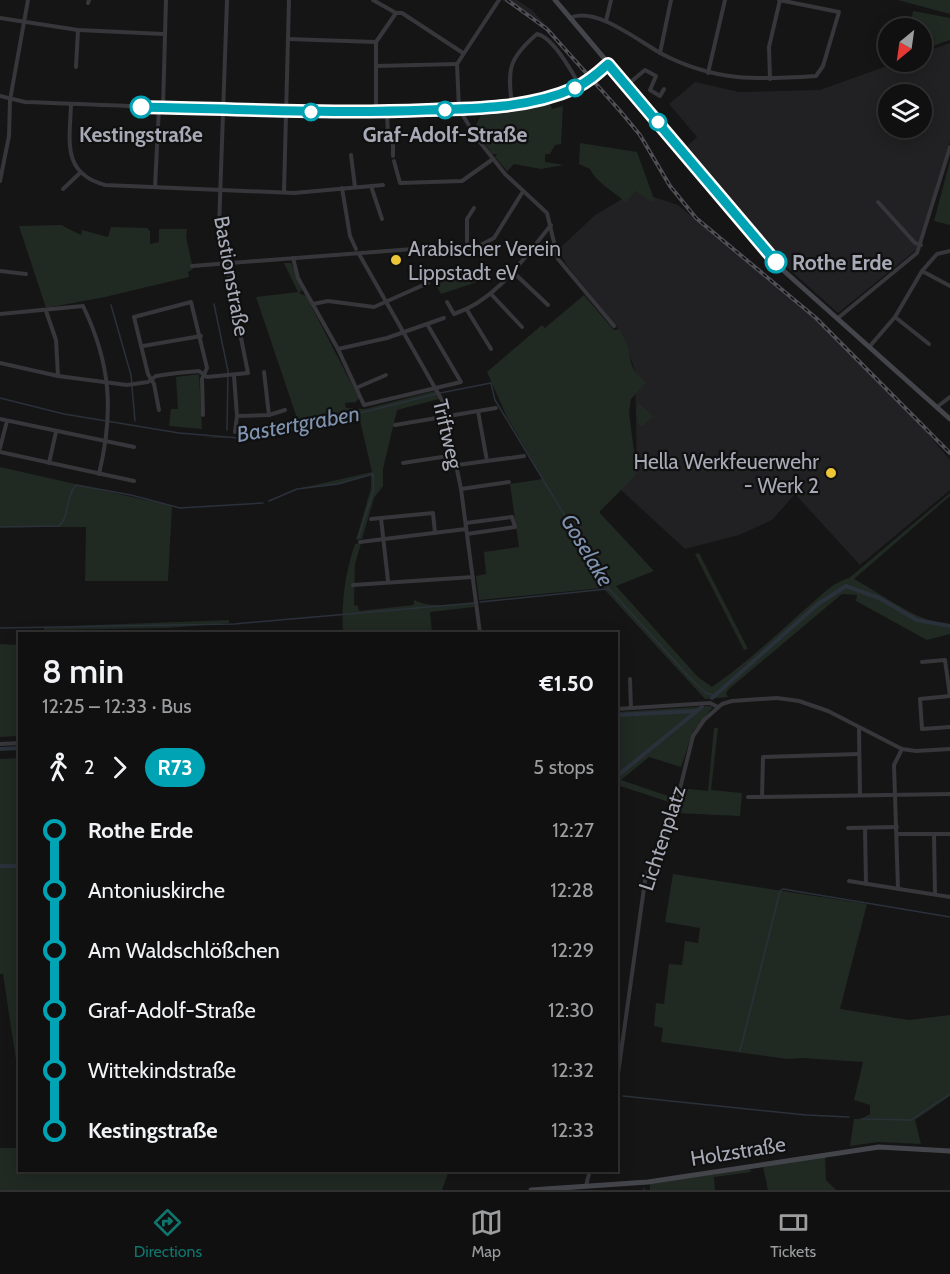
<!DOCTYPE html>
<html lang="en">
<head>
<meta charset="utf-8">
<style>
  :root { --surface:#101010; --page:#1e1e1e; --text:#f1f3f6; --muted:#9c9d9f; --line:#303030; --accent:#0f766e }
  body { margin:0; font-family:Cabin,sans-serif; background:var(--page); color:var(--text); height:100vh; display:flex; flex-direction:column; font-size:22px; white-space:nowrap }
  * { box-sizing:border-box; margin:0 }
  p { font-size:20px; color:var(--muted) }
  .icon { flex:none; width:33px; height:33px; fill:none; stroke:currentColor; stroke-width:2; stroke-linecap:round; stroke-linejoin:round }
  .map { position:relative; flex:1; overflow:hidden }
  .side { position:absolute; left:18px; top:632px; width:600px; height:540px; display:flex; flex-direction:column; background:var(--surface); border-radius:0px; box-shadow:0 3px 15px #0003,0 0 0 2px var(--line) }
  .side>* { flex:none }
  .badge { padding:0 12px; border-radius:20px; font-size:21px; line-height:39px }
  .needle { width:39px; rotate:209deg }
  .fabs { position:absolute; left:878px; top:18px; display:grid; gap:12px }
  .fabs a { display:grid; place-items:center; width:54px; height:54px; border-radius:50%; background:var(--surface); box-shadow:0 3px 15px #0003,0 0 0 2px var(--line); font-size:30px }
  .map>.badge { position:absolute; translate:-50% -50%; box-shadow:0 0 0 3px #fff }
  .legs { display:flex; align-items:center; gap:9px; height:66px; padding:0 24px; font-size:20px }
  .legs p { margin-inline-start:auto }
  .summary { display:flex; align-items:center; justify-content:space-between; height:102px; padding:0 24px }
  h1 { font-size:33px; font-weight:600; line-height:45px }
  ul { padding:0 24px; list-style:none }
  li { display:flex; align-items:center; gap:21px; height:60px; font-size:22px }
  li i { display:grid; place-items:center; width:9px; height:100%; margin:0 8px; background:currentColor }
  li i::after { content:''; width:15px; height:15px; margin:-8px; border:4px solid; border-radius:50%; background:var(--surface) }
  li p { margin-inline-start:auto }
  li:first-child i { background:linear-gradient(#0000 50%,currentColor 0) }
  li:last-child i { background:linear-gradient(currentColor 50%,#0000 0) }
  .tabs { display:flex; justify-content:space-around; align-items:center; height:84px; border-top:2px solid var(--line); background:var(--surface); font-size:16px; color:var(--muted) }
  .tabs a { display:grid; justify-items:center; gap:3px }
  .tabs .active { color:var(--accent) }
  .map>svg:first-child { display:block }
</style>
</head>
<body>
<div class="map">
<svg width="950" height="1190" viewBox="0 0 950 1190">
  <rect width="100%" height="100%" fill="#151516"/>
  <!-- built -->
  <g fill="#212123" fill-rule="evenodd">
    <polygon points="502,0 517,0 532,10 590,74 587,76 539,23"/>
    <path d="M950,43v98l-34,109 -78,63 -56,-50 -97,-115 12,-11 -28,-33 26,-22 44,10 81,-2 78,-28h23v-9zM888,94h33v34h-33z"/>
    <polygon points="636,191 678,205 825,326 905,407 950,460 950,490 860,565 795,494 772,520 739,535 685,549 620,489 637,474 635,371 623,335 568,267 558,250 595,215"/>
  </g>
  <!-- green -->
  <g fill="#212923">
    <polygon points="898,0 950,0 950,14"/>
    <polygon points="913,11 950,18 950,40 921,50 921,28 910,28"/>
    <polygon points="549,101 552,109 563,106 561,144 555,145 550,154 545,154 545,162 564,165 541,169 514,164 507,171 495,157 497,154 492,154 480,136 482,133 476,125 483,111"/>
    <path d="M580,143l57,9 17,47 -3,3 -15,-11 -11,11c-12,-12 -28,-18 -35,-33l-11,-5z"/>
    <polygon points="950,161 950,225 934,221"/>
    <polygon points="61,225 81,235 82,230 108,237 111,227 147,228 150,231 150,244 159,242 159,229 187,229 186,237 193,269 188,272 189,277 105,297 46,308 19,226"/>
    <path d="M284,263h7l11,27 -3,3 7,3 53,102 -3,4 -11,1 1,5 19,1 70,-18 4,8 -42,11 -14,59v17l-9,12 -12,41 -6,1 15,-52v-14l-33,10 -41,5 75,-17 -13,-56c-52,14 -103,25 -157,21h50l48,-10 -44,-130 42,-5z"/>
    <polygon points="465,271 489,278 441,294 433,280 448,272"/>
    <path d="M584,295l30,35 5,-1c13,17 8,26 15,41 1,2 9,9 12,13l-15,16 -2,14 8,61 -38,38 55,59 -38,15 82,91 14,10c35,-24 67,-55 99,-83 13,-11 21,-21 38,-26l101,-85v3l-96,83c24,13 70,47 96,45v10l-23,6 -71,-39 1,-6 -15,-1 -113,95 -3,4 2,4 -23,2 -102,-111 -124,12 -3,-24 10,-2 -2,-22 35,-5 -9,-63 33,-5 -36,-62 -20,-45 55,-47 3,3z"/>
    <polygon points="199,374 202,429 169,426 171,409 178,409 176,377"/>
    <polygon points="639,403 653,416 643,426 638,425 636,412"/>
    <polygon points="0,467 172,506 168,581 85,581 86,527 0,527"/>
    <path d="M361,543l-6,21 -1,41 4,1 1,5 55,-6v-5c18,9 40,4 60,3v4l-44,5 2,21 23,-3v3h-112c-2,-29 2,-61 12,-89z"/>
    <polygon points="699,553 748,649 744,650 695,554"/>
    <polygon points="229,620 229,623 168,628 44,630 44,627"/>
    <polygon points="0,644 19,645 19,736 0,737"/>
    <polygon points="710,706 713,707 693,731 681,767 649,757 621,780 674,798 672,803 617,785 617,712"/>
    <polygon points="714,728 718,728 711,790 742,793 740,816 676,813 680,788 708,791"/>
    <polygon points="19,758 20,758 19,1080 3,974 0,974 0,759"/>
    <polygon points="673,874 867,904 840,1009 909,1020 950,1015 950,1096 915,1120 921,1144 878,1142 850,1146 854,1119 861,1119 870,1114 870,1105 854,1100 863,1062 802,1058 788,1059 661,1042 663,1028 654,1026 656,1003 664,1004 669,964 682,965 685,941 698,943 700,928 665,922"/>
    <polygon points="0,1148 19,1148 20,1170 449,1170 442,1190 0,1190"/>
    <polygon points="825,1156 826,1180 836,1190 768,1190 763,1167"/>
    <polygon points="750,1169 751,1172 714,1177 715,1190 650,1190 650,1184"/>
  </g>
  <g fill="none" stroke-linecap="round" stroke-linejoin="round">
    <!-- stream -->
    <g stroke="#2b313a" stroke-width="1.5">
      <polyline points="214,304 228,371 227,430"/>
      <polyline points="111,305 131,375 135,421"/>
      <polyline points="440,393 491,383 495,400 609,589 691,679 706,693 716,696"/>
      <polyline points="0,398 64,414 179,433 239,438 328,421 436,394"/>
      <polyline points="269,501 297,489 338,484 373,474 374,489 358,538"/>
      <path d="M0,527l59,-1c11,-10 6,-29 17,-41l55,10 49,13 83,-5"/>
      <polyline points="480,602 607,589"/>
      <polyline points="0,628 234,624 474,603"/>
      <polyline points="740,1051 780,891 783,889 950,917"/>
      <polyline points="623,1096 806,1115 849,1117"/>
      <polyline points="861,1119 911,1120 950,1094"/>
      <polyline points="644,1189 644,1190"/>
    </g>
    <!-- canal -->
    <g stroke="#2b313a" stroke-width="4">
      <polyline points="712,698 818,604 846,586 879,598 917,620 950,626"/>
      <polyline points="616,715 697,711 702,707"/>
      <polyline points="0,749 20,748"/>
      <polyline points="616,777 697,711"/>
      <polyline points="0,866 20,866"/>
    </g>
    <!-- street -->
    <g stroke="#36363b" stroke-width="4">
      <polyline points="373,0 396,13 402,13 463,53"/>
      <polyline points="499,0 457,64 459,109 476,137 505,174 547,213 558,259 614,326"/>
      <polyline points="88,3 89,0"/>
      <polyline points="0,18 78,30 164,34"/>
      <path d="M570,18c26,-12 70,24 92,36 54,28 96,26 154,22l7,-10 16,-54 -60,-12"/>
      <polyline points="606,21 611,0"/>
      <polyline points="288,39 376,42"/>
      <polyline points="660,53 671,0"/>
      <polyline points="376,66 457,64"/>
      <polyline points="76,67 78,30"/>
      <polyline points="708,73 725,0"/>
      <polyline points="770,79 769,47 780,0"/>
      <polyline points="627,85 645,70 656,76 650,90 660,96 664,89"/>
      <path d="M0,96l25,6c131,4 263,14 394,9 52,-2 109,-2 156,-23 13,-6 23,-15 33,-24"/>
      <path d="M71,104c-1,36 -10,69 34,81l189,8 89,-8"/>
      <path d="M512,104c-5,-35 -3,-46 25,-70 16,3 35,38 43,52"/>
      <polyline points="163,107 166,0"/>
      <polyline points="376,112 376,42 396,13"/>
      <polyline points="387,112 388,137 393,144 393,156"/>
      <polyline points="351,155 355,187"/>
      <polyline points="394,161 400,183 462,181 493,159"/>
      <polyline points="0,181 9,136 10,100 28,0"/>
      <polyline points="371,186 382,219"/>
      <polyline points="155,187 159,107"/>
      <polyline points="342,188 350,236 356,249"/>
      <polyline points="63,189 80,173"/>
      <polyline points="284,191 289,0"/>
      <polyline points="878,202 915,243 921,245"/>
      <polyline points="467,248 467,219 474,208"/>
      <polyline points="359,254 443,402 461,489 480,633"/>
      <polyline points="293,258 298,278 338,349 364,405 461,382 427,324"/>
      <polyline points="192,266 413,249 475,248 494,238 522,193"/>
      <polyline points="0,271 26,274"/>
      <polyline points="922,271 937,254 950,251"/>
      <polyline points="513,272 548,305"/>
      <polyline points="491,294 522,327"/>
      <path d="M447,302l7,12c43,-14 69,-55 97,-89"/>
      <polyline points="313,304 328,301 374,307 428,283"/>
      <polyline points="467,310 491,349"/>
      <polyline points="46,311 56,340 58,376"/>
      <path d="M0,314l83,-8c28,58 31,106 16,168"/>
      <polyline points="895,317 929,344"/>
      <polyline points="838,318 917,253 950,147"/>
      <polyline points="143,346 201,336"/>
      <polyline points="870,346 895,317 922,271 950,286"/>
      <polyline points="338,349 387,338 444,318"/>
      <polyline points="0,363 58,376 127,385 148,382 156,376 177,373 199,371 207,377 248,373 219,227 227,0"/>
      <polyline points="264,372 269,415"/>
      <polyline points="234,376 237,416 235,432"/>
      <polyline points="356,388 386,375"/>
      <polyline points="937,407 950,397"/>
      <polyline points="159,410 154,384 148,374 134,317 191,302 207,368 202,379 203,415"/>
      <polyline points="478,411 487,461"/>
      <polyline points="237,416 269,415 285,410"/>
      <polyline points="0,419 134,447"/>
      <polyline points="395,425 496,408"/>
      <polyline points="0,448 7,421"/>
      <polyline points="0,452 134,481"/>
      <polyline points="49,463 56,432"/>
      <polyline points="403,463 455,455"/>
      <polyline points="457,465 524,456"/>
      <polyline points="461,489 509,482"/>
      <polyline points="381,518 388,581"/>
      <polyline points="371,519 433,513 435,533"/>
      <polyline points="466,523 512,517 515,527 467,534"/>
      <polyline points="360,542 466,529"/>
      <polyline points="353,585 473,577"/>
      <polyline points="574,633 602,633"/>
      <polyline points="922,662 945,660 950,696 920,699 922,729 950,727"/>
      <polyline points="630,679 631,708"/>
      <polyline points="616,709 710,703 718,707"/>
      <polyline points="859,729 860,794"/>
      <polyline points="0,744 20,743"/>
      <polyline points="859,754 763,757 762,797 950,794"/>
      <polyline points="748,797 762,797"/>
      <polyline points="848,828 897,827"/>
      <polyline points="865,828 866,884"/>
      <polyline points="897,834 950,834"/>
      <polyline points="934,834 935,894"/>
      <polyline points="849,881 950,897"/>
      <polyline points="898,889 894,765 902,749"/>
      <polyline points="616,1088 645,881 651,862 672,821 693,736 704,720 722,704 732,701 777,698 799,701 828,711 902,749 916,751 950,749"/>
      <polyline points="586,1186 590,1170"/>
    </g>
    <!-- secondary -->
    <g stroke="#44454b" stroke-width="5">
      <polyline points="555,0 784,271 950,419"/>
      <polyline points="531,1190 648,1182 879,1147 950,1151"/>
    </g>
    <defs>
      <polyline id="rail" points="507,0 547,29 621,112 640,135 670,186 696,218 816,318 950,453"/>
    </defs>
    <!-- rail casing -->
    <use href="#rail" stroke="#4f5056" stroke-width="4"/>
    <!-- rail -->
    <use href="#rail" stroke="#101011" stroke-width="1.5" stroke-dasharray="4.5" stroke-linecap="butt"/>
  </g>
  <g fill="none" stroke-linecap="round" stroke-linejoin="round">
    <defs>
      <path id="line-1" d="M141,107c95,2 191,7 286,3 49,-1 103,-2 148,-22 13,-6 23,-15 33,-24l168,198"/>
    </defs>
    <!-- line-1 casing -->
    <use href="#line-1" stroke="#fff" stroke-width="14"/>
    <!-- line-1 -->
    <use href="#line-1" stroke="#00a3b4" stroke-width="9"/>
  </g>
  <!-- markers -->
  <g fill="#fff" stroke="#00a3b4" stroke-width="3">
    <circle cx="575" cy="88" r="8"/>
    <circle cx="141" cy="107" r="10"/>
    <circle cx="445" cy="110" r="8"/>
    <circle cx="311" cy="112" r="8"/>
    <circle cx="658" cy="122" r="8"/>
    <circle cx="776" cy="262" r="10"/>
  </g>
  <g fill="#ecc637" stroke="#101011" stroke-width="2">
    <circle cx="396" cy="260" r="6"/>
    <circle cx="831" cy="473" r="6"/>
  </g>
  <g text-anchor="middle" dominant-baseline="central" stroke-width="4.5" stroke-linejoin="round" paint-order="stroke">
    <!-- stop labels -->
    <g font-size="21" font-weight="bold" fill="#a7aab6" stroke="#101011">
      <text x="141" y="134">Kestingstraße</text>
      <text x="445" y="134">Graf-Adolf-Straße</text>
      <text x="792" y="262" text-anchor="start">Rothe Erde</text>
    </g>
    <!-- poi labels -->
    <g font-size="21" fill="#a7aab6" stroke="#101011" text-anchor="start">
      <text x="408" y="248">Arabischer Verein<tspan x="408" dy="24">Lippstadt eV</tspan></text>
      <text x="819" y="461" text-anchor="end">Hella Werkfeuerwehr<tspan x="819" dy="24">- Werk 2</tspan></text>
    </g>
    <!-- street labels -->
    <g font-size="21" fill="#a7aab6" stroke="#101011">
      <text transform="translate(232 276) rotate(80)">Bastionstraße</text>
      <text transform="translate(448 434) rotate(77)">Triftweg</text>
      <text transform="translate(662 838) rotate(-72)">Lichtenplatz</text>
      <text transform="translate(738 1151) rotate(-9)">Holzstraße</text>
    </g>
    <!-- water labels -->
    <g font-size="22" font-style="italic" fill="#7f93b0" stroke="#101011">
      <text transform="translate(298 424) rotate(-10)">Bastertgraben</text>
      <text transform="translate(587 550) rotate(59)">Goselake</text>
    </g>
  </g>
</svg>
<div class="fabs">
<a><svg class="needle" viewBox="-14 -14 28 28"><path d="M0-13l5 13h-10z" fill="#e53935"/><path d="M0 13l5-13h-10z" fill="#9c9d9f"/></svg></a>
<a><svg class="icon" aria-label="layers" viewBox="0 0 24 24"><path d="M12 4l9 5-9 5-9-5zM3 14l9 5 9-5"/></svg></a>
</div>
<section class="side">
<div class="summary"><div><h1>8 min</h1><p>12:25 – 12:33 · Bus</p></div><b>€1.50</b></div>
<div class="legs"><svg class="icon" aria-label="walk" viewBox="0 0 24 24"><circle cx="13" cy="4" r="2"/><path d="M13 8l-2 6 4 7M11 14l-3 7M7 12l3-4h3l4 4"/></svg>2<svg class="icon" aria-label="forward" viewBox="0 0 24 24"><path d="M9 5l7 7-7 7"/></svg><b class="badge" style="background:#00a3b4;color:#fff">R73</b><p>5 stops</p></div>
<ul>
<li><i style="color:#00a3b4"></i><b>Rothe Erde</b><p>12:27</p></li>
<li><i style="color:#00a3b4"></i><span>Antoniuskirche</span><p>12:28</p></li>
<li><i style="color:#00a3b4"></i><span>Am Waldschlößchen</span><p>12:29</p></li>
<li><i style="color:#00a3b4"></i><span>Graf-Adolf-Straße</span><p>12:30</p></li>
<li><i style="color:#00a3b4"></i><span>Wittekindstraße</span><p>12:32</p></li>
<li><i style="color:#00a3b4"></i><b>Kestingstraße</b><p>12:33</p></li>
</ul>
</section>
</div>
<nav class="tabs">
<a class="active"><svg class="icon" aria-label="directions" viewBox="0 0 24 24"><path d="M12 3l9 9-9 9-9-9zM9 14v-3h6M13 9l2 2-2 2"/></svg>Directions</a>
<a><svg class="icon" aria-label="map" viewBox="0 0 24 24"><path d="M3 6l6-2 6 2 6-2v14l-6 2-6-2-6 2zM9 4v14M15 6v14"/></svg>Map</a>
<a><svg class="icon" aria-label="tickets" viewBox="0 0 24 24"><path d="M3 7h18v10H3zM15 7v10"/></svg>Tickets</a>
</nav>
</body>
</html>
